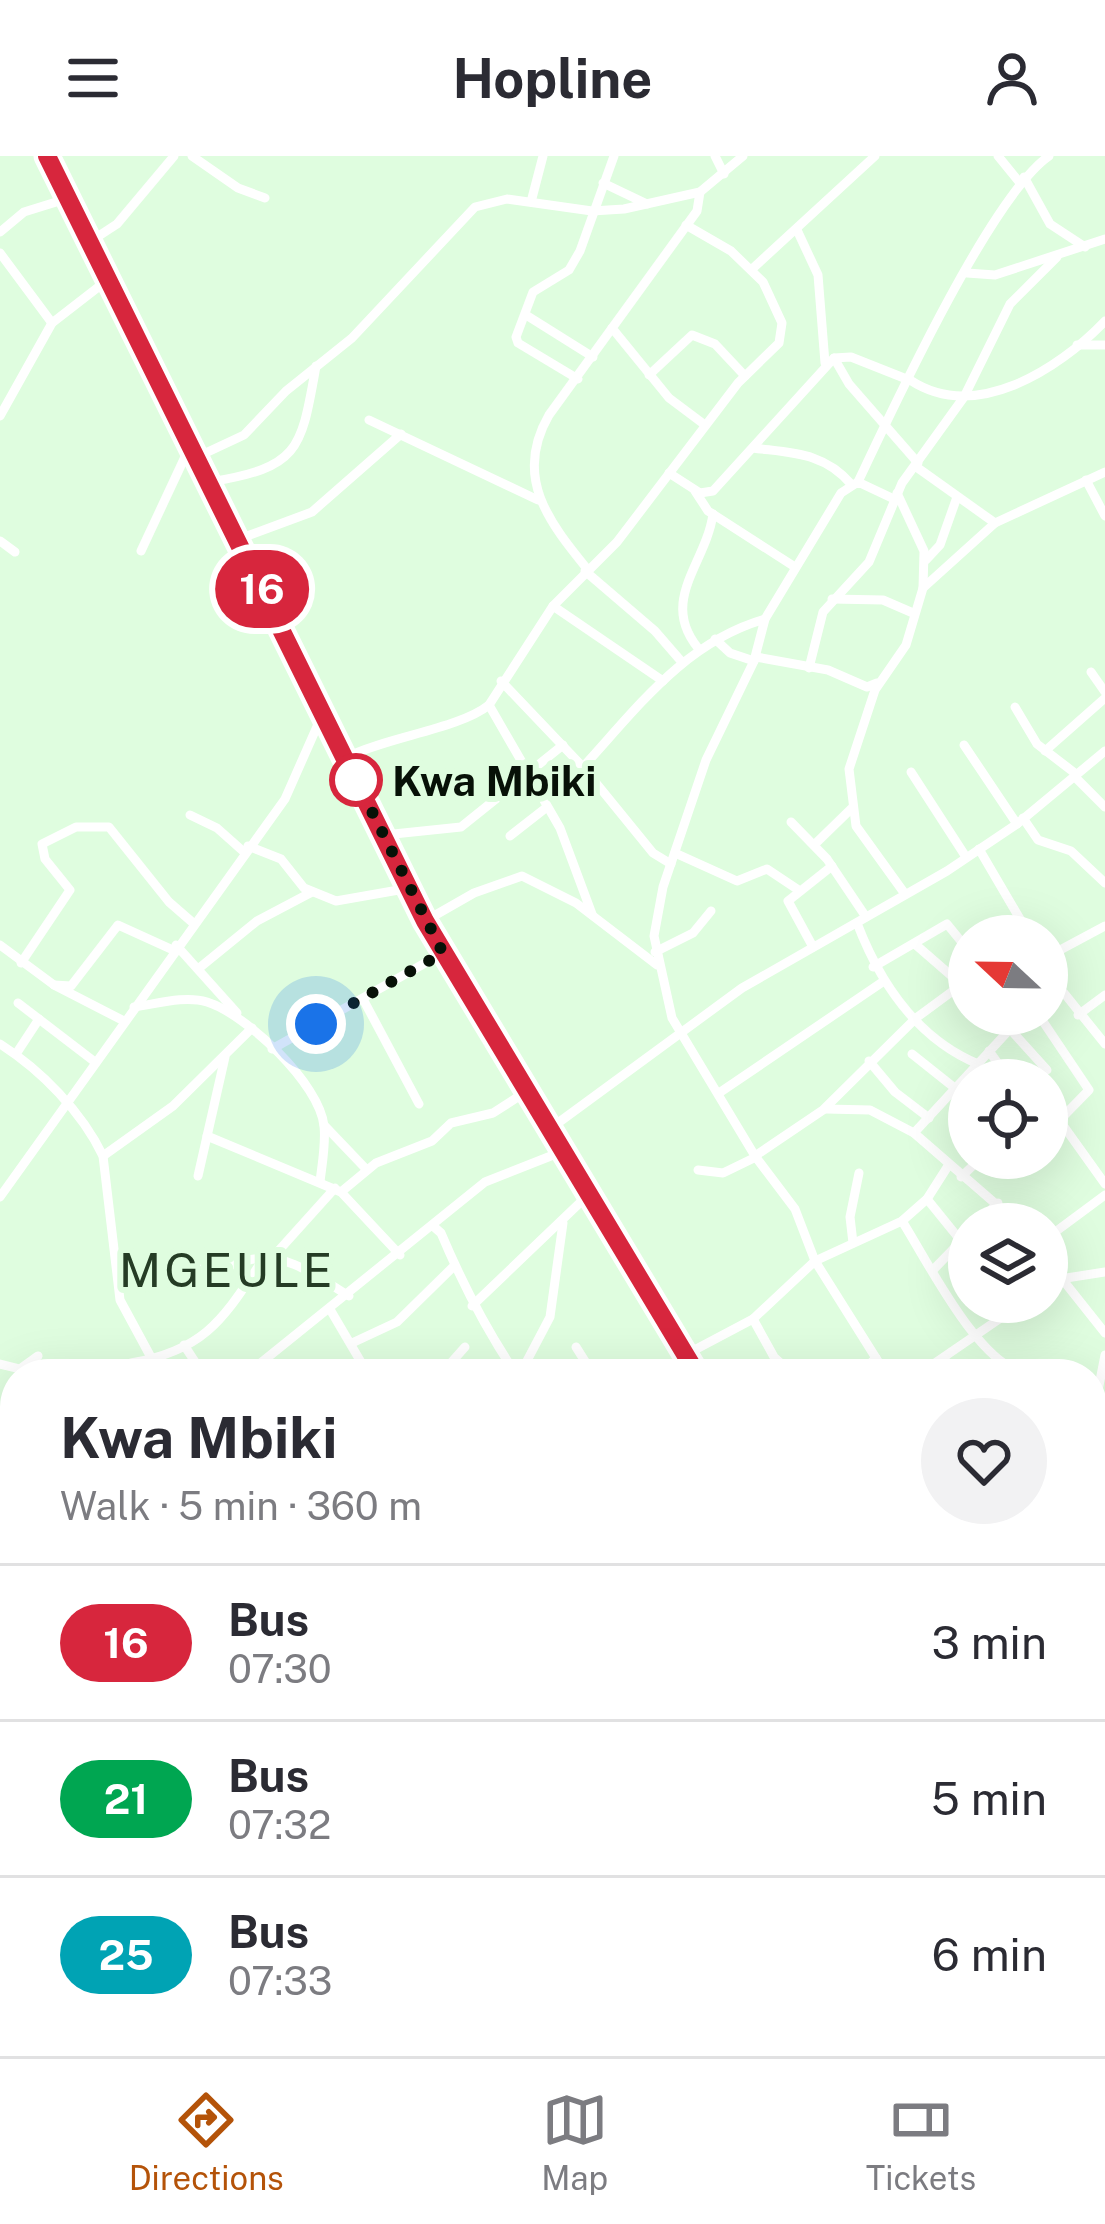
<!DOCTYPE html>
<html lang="en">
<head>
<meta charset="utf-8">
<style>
  :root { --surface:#fff; --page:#f2f2f3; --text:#2b2b33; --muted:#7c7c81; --line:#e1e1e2; --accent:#b45309 }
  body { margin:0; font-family:"Public Sans",sans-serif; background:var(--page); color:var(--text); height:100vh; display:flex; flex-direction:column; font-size:45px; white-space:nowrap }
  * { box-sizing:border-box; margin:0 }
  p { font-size:39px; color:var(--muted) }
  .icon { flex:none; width:66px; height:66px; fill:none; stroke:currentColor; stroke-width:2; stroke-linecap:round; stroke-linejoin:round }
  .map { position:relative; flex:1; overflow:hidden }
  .drawer { position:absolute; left:0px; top:1203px; width:1107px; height:699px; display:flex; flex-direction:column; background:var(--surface); border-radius:48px 48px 0 0; box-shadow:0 12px 48px #0002 }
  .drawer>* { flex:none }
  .badge { padding:0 24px; border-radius:39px; font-size:42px; line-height:78px }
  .needle { width:78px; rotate:292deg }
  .fabs { position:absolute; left:948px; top:759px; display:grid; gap:24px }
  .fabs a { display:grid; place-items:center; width:120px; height:120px; border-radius:50%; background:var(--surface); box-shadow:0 12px 48px #0002; font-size:60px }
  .you { position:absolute; width:60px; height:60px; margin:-30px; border:9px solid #fff; border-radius:50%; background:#1a73e8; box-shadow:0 0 0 18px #1a73e833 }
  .map>.badge { position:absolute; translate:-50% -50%; box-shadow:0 0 0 6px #fff }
  .round { display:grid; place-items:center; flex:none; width:126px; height:126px; border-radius:63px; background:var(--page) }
  .headline { display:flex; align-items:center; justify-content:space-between; height:204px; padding:0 60px }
  h1 { font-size:57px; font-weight:700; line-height:90px }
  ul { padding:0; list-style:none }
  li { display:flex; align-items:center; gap:36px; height:156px; padding:0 60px; border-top:3px solid var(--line) }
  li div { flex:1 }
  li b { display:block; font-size:45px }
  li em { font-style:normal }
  li .badge { min-width:132px; font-weight:700; text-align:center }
  header { display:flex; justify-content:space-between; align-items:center; height:156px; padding:0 60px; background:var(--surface); font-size:54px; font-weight:700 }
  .tab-bar { display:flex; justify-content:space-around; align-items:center; height:168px; border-top:3px solid var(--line); background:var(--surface); font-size:33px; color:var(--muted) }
  .tab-bar a { display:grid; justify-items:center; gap:6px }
  .tab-bar .on { color:var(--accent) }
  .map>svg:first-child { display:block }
</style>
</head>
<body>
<header><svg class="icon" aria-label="menu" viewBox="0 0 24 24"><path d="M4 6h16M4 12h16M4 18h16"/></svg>Hopline<svg class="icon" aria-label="person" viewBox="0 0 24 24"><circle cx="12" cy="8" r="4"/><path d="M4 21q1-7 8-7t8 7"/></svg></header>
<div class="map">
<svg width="1105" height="1900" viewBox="0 0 1105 1900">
  <rect width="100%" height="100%" fill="#dffddf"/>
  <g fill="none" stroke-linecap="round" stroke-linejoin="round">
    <!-- stream -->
    <g stroke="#6aab6c" stroke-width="3">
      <polyline points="36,0 99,124"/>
      <polyline points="104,133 138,198"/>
      <polyline points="291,508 314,555"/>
      <polyline points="362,651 399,730"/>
      <polyline points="403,739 486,889"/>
    </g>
    <!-- minor -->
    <g stroke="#fff" stroke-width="9">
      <polyline points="192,0 238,32 265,42"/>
      <polyline points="715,0 724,18"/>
      <polyline points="998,0 1020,27"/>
      <polyline points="1024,21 1050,68 1085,91"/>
      <polyline points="603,27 647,48"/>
      <polyline points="531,46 543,0"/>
      <polyline points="797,74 818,119 825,207"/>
      <polyline points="0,76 24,56 69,42"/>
      <polyline points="91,85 117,68 174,0"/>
      <polyline points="0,97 52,167"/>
      <polyline points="751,114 875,0"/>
      <polyline points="967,117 995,119 1105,83"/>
      <polyline points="526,159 593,201"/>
      <polyline points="612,172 669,242 705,269"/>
      <polyline points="1077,189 1105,189"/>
      <polyline points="834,202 849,228 918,307"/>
      <polyline points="649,219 692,179 715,188 745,220"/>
      <polyline points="578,223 518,187 516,181 533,136 569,114 580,95 614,0"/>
      <path d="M910,224c65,43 148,-10 195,-59"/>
      <polyline points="0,260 52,167 110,122"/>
      <polyline points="369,264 538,344"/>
      <path d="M753,292c38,5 71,4 98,36"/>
      <polyline points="197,301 244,279 286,235 352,182 475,51 507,43 592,55 624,53 700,36 743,0"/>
      <polyline points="915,310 995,367"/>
      <polyline points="669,317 700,337 713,335 834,202 851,201 909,224"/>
      <polyline points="1086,324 1105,360"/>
      <path d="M210,326c90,-15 91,-32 106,-116"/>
      <path d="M858,326c34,-72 133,-286 191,-326"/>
      <polyline points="695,335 708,355 795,411"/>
      <polyline points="897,337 924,395 923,432"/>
      <polyline points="239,383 312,356 401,278"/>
      <polyline points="0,385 15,396"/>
      <polyline points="141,395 191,288"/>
      <polyline points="926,404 940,389 957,341"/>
      <path d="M588,414c-39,-48 -75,-93 -39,-155l148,-204 3,-19"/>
      <polyline points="585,415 655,475 681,505"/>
      <polyline points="832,443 883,444 913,457"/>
      <polyline points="553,450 663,525"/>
      <polyline points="715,483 730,497 754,505"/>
      <path d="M698,492c-39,-48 8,-84 15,-134"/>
      <polyline points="756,501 828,514 867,531 877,527"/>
      <polyline points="809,512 823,456 869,406 902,327 964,241 1010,148 1057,101"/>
      <polyline points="1091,516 1105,536"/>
      <polyline points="501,525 583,611 653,697 671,708"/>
      <polyline points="489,549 560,672 592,758"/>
      <polyline points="1015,551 1037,588 1076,618"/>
      <polyline points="964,589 1017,668"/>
      <polyline points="1045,595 1105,542"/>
      <path d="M345,602c41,-21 114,-29 144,-53l64,-99 64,-64 121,-159 41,-40 3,-20 -19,-41 -32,-31 -45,-26"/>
      <path d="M583,611c55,-60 102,-125 182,-148"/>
      <polyline points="911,616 966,701"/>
      <polyline points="1074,620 1105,651"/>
      <polyline points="190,659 217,672 244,696"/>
      <polyline points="1023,662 1038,684 1071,695 1105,727"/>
      <polyline points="791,666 827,703 866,761"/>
      <polyline points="384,679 461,671 563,589"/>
      <polyline points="510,680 547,651"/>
      <polyline points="814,689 852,652"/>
      <polyline points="248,690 281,703 304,732 336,745 410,732"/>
      <polyline points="979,693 1030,780"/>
      <polyline points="675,697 737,725 767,713 800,735"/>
      <polyline points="905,738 856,670 849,613 875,534 906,489 923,432 995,367 1105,316"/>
      <polyline points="425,765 474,737 522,720 576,747 657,809"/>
      <path d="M857,767c23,60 59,115 121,141"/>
      <polyline points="0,789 54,829 124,865"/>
      <polyline points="176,789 237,857"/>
      <polyline points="916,789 962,829"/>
      <polyline points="813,791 788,745 832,710"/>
      <polyline points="655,796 693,777 711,755"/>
      <polyline points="1047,801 1105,770"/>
      <polyline points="21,807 70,734 45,703 42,688 76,671 109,671 169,746 192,766"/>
      <polyline points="873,811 947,768 969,795"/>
      <polyline points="198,813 257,765 312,736"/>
      <polyline points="54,829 71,830 118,769 173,794"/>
      <polyline points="1047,840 1064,837 1105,888"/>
      <polyline points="363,843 419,948"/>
      <polyline points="18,847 95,906"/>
      <path d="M134,851c22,-3 51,-12 73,-5 39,12 113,82 117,124 2,18 -2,38 -4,56"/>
      <polyline points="1038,858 1089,934 1047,977"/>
      <polyline points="1078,859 1105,839"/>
      <polyline points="1009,872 1047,914"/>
      <path d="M0,888c41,26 82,68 103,112l17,144 33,61"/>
      <polyline points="272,893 443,797"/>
      <polyline points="989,895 1010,924"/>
      <polyline points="16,898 39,863"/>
      <polyline points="912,898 956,933"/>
      <polyline points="869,905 895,936 929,962"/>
      <polyline points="719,937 881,827"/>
      <polyline points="826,953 870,954 914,977 1019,1068"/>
      <polyline points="1060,965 1105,1028"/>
      <polyline points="324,969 366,1013"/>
      <polyline points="547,975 742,832 947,715 1017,668 1105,595"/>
      <polyline points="914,977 1024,858"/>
      <polyline points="207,980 341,1036 400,1099"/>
      <polyline points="103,1000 173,950 252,872"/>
      <polyline points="755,1000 823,954 916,862 969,823"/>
      <polyline points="698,1014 723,1017 756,1001"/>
      <polyline points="198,1020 225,901"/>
      <polyline points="961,1021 981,1002"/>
      <polyline points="341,1036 376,1007 432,985 451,967 493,957 524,937"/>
      <polyline points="0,1041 285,643 323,557"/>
      <polyline points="927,1043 961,1085"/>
      <path d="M902,1065c26,41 78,147 126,153"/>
      <polyline points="977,1068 998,1047"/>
      <path d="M433,1070l8,7c22,52 44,95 75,141"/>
      <polyline points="1047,1082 1105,1039"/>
      <polyline points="853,1087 850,1061 859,1017"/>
      <polyline points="272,1102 335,1032"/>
      <polyline points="1047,1104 1105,1177"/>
      <path d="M191,1111c24,5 35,-1 58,-7 38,-9 70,18 100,36"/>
      <polyline points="933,1114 969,1077"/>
      <polyline points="1047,1125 1105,1116"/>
      <polyline points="472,1150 587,1040"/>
      <polyline points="331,1155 368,1218"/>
      <polyline points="753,1163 774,1201 793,1218"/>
      <polyline points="352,1187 397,1166 453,1111"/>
      <polyline points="184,1189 203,1218"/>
      <polyline points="576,1191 593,1218"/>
      <polyline points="685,1199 753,1163 815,1105 902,1065 927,1043 948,1010"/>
      <polyline points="944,1202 953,1218"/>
      <polyline points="0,1208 20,1213 38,1200"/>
      <path d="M123,1218l8,-11c76,-13 93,-46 133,-105"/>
      <polyline points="247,1218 485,1026 561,996"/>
      <polyline points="347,1218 364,1210"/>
      <polyline points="441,1218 465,1191"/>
      <polyline points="520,1218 550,1161 563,1067"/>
      <polyline points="858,1218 876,1202"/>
      <polyline points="886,1218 815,1105 795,1053 755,1000 672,862 654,780 663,731 706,604 754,505 765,463 841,337 858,326 894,343"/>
      <polyline points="919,1218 1024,1146"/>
      <polyline points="1092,1265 1105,1199"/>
      <polyline points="1092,1317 1105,1320"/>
      <polyline points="0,1381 15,1378"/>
      <polyline points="1092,1462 1105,1454"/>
      <polyline points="0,1466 0,1431 15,1396"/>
      <polyline points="1101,1648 1095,1619 1105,1588"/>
      <polyline points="0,1650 15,1647"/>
      <polyline points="0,1666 15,1672"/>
      <polyline points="1092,1720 1105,1741"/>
      <polyline points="1094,1872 1105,1865"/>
      <polyline points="0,1887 15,1860"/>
      <polyline points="233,1887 234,1900"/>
      <polyline points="426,1887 449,1900"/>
      <polyline points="750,1887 768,1900"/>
      <polyline points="850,1887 857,1900"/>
      <polyline points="309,1892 313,1887"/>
      <polyline points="172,1900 193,1887"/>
      <polyline points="400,1900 406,1887"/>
      <polyline points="579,1900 585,1887"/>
      <polyline points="662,1900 695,1887"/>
      <polyline points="878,1900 880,1887"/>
      <polyline points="923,1900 933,1887"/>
      <polyline points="1104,1900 1105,1900"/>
    </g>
    <!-- major -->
    <g stroke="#a8e1aa" stroke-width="12">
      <polyline points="47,0 425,765 697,1218"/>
      <polyline points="1092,1869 1105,1892"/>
    </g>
  </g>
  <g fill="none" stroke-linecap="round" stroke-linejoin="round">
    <defs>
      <polyline id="line" points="47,0 425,765 697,1218"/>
    </defs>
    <!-- line casing -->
    <use href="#line" stroke="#fff" stroke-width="27"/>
    <!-- line -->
    <use href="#line" stroke="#d7263d" stroke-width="18"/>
    <!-- walk -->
    <polyline stroke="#071107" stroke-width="12" stroke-dasharray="0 21.6" points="316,868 443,797 356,624"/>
  </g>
  <!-- markers -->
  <circle fill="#fff" stroke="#d7263d" stroke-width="6" cx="356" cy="624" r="24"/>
  <g text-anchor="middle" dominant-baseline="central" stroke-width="12" stroke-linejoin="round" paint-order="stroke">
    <!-- stop labels -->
    <g font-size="42" font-weight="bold" fill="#071107" stroke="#dffddf" text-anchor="start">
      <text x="392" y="624">Kwa Mbiki</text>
    </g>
    <!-- quarter labels -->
    <g font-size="48" letter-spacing="3" fill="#253c25" stroke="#dffddf">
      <text x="227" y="1113">MGEULE</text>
    </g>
  </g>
</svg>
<div class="fabs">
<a><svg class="needle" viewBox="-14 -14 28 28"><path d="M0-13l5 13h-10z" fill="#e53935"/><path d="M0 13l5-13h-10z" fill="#7c7c81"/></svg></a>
<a><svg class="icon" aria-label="locate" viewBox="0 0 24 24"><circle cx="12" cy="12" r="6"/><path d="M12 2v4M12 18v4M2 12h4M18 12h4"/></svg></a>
<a><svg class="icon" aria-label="layers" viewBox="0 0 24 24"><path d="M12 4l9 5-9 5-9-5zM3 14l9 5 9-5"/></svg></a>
</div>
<div class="you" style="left:316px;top:868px"></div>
<b class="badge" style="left:262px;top:433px;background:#d7263d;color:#fff">16</b>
<section class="drawer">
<div class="headline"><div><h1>Kwa Mbiki</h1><p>Walk · 5 min · 360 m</p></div><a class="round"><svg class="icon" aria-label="heart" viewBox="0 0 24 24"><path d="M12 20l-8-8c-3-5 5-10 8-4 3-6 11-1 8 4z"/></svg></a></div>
<ul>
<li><span class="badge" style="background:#d7263d;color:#fff">16</span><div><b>Bus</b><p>07:30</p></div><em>3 min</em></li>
<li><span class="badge" style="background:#00a651;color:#fff">21</span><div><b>Bus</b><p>07:32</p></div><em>5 min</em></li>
<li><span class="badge" style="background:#00a3b4;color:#fff">25</span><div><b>Bus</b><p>07:33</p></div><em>6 min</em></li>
</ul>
</section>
</div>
<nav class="tab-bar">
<a class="on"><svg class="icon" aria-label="directions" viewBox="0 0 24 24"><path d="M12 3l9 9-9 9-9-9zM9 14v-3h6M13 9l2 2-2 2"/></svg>Directions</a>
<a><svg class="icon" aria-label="map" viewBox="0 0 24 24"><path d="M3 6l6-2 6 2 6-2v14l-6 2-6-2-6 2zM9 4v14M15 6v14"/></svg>Map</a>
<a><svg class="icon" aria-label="tickets" viewBox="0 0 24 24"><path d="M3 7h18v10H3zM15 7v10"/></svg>Tickets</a>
</nav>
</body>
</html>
